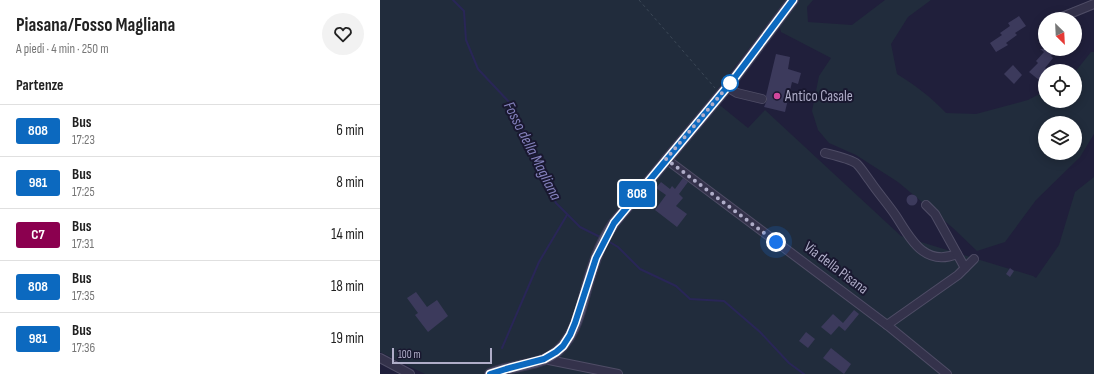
<!DOCTYPE html>
<html lang="it">
<head>
<meta charset="utf-8">
<style>
  :root { --surface:#fff; --page:#f2f2f2; --text:#222; --muted:#767676; --line:#e0e0e0 }
  body { margin:0; font-family:"Sofia Sans Condensed",sans-serif; background:var(--page); color:var(--text); height:100vh; display:flex; flex-direction:column; font-size:15px; white-space:nowrap }
  * { box-sizing:border-box; margin:0 }
  p { font-size:13px; color:var(--muted) }
  .icon { flex:none; width:22px; height:22px; fill:none; stroke:currentColor; stroke-width:2; stroke-linecap:round; stroke-linejoin:round }
  .map { position:relative; flex:1; overflow:hidden }
  .drawer { display:flex; flex-direction:column; background:var(--surface); width:380px }
  .drawer>* { flex:none }
  .badge { padding:0 8px; border-radius:3px; font-size:14px; line-height:26px }
  .needle { width:26px; rotate:156deg }
  .buttons { position:absolute; left:658px; top:12px; display:grid; gap:8px }
  .buttons a { display:grid; place-items:center; width:44px; height:44px; border-radius:50%; background:var(--surface); box-shadow:0 2px 10px #0003; font-size:20px }
  .scale { position:absolute; left:12px; bottom:10px; width:100px; box-sizing:border-box; padding-left:4px; border:2px solid #afadc8; border-top:0; font-size:11px; line-height:14px; white-space:nowrap; color:#afadc8; -webkit-text-stroke:3px #191830; paint-order:stroke }
  .you { position:absolute; width:20px; height:20px; margin:-10px; border:3px solid #fff; border-radius:50%; background:#1a73e8; box-shadow:0 0 0 6px #1a73e833 }
  .map>.badge { position:absolute; translate:-50% -50%; box-shadow:0 0 0 2px #fff }
  h2 { padding:0 16px; font-size:15px; line-height:36px }
  .round { display:grid; place-items:center; flex:none; width:42px; height:42px; border-radius:21px; background:var(--page) }
  .overview { display:flex; align-items:center; justify-content:space-between; height:68px; padding:0 16px }
  h1 { font-size:19px; font-weight:700; line-height:30px }
  ul { padding:0; list-style:none }
  li { display:flex; align-items:center; gap:12px; height:52px; padding:0 16px; border-top:1px solid var(--line) }
  li div { flex:1 }
  li b { display:block; font-size:15px }
  li em { font-style:normal }
  li .badge { min-width:44px; font-weight:700; text-align:center }
  main { display:flex; flex:1; min-height:0 }
  .map>svg:first-child { display:block }
</style>
</head>
<body>
<main>
<section class="drawer">
<div class="overview"><div><h1>Piasana/Fosso Magliana</h1><p>A piedi · 4 min · 250 m</p></div><a class="round"><svg class="icon" aria-label="heart" viewBox="0 0 24 24"><path d="M12 20l-8-8c-3-5 5-10 8-4 3-6 11-1 8 4z"/></svg></a></div>
<h2>Partenze</h2>
<ul>
<li><span class="badge" style="background:#0c69bf;color:#fff">808</span><div><b>Bus</b><p>17:23</p></div><em>6 min</em></li>
<li><span class="badge" style="background:#0c69bf;color:#fff">981</span><div><b>Bus</b><p>17:25</p></div><em>8 min</em></li>
<li><span class="badge" style="background:#8b004f;color:#fff">C7</span><div><b>Bus</b><p>17:31</p></div><em>14 min</em></li>
<li><span class="badge" style="background:#0c69bf;color:#fff">808</span><div><b>Bus</b><p>17:35</p></div><em>18 min</em></li>
<li><span class="badge" style="background:#0c69bf;color:#fff">981</span><div><b>Bus</b><p>17:36</p></div><em>19 min</em></li>
</ul>
</section>
<div class="map">
<svg width="714" height="374" viewBox="0 0 714 374">
  <rect width="100%" height="100%" fill="#201f3b"/>
  <!-- green -->
  <g fill="#212c3c" fill-rule="evenodd">
    <polygon points="0,0 406,0 331,98 368,128 385,110 521,236 653,276 656,278 679,245 695,192 714,177 714,374 45,374 0,352"/>
    <path d="M417,0h16l-6,7 1,15 44,3 33,-25h46l-23,17 -17,27 6,30c18,11 34,23 49,39l30,1 52,-14 17,-9v10h30v-29l16,-20h3v82l-14,23 -44,43 -31,42 -28,9 -24,-23 -55,-46 -42,-27 -27,-12 -11,-13 -6,-19 7,-35 12,-18 -50,-26 -2,-7zM665,123h30v30h-30z"/>
  </g>
  <g fill="none" stroke-linecap="round" stroke-linejoin="round">
    <!-- stream -->
    <g stroke="#292657" stroke-width="2">
      <polyline points="73,0 84,11 86,40 98,69 131,104 176,203 200,227 222,238"/>
      <polyline points="228,241 238,247 260,269 296,286 310,299 344,301 380,332 409,363 424,374"/>
      <polyline points="122,348 159,262 187,215"/>
    </g>
  </g>
  <!-- building -->
  <g fill="#3c3a5c">
    <polygon points="639,16 646,26 635,33 637,35 626,43 628,45 616,52 610,43 622,35 620,33 630,26 628,23"/>
    <polygon points="660,49 677,49 671,56 673,58 665,68 668,70 665,71 665,73 659,80 649,72 658,63 656,61 664,52"/>
    <polygon points="396,54 410,57 408,69 421,73 418,84 412,82 405,112 384,107 387,100 386,96"/>
    <polygon points="633,65 642,75 634,84 624,74"/>
    <polygon points="303,178 308,182 299,194 303,198 296,206 307,214 297,227 275,210 286,195 276,188 281,182 290,189 292,186 295,189"/>
    <circle cx="532" cy="200" r="5.5"/>
    <polygon points="630,268 634,271 630,277 626,274"/>
    <polygon points="36,292 47,307 57,300 68,316 48,332 35,315 38,313 27,298"/>
    <polygon points="474,310 479,314 465,331 459,326 451,335 441,327 453,314 463,323"/>
    <polygon points="426,332 435,339 428,348 419,341"/>
    <polygon points="451,348 471,364 464,374 443,358"/>
  </g>
  <g fill="none" stroke-linecap="round" stroke-linejoin="round">
    <defs>
      <g id="minor">
        <polyline points="677,19 714,4"/>
        <polyline points="347,87 357,93 382,99"/>
        <path d="M445,153c8,2 26,6 32,11 5,5 9,12 13,17 8,12 18,23 26,35 15,23 28,51 61,38"/>
        <polyline points="286,159 507,325 567,374"/>
        <polyline points="546,205 555,214 585,268"/>
        <polyline points="507,325 578,275 594,259"/>
        <polyline points="0,358 30,374"/>
        <polyline points="164,359 238,374"/>
      </g>
      <path id="major" d="M110,374c19,-9 43,-7 61,-18 29,-18 31,-60 42,-89 5,-16 12,-31 21,-44l119,-143 60,-80"/>
    </defs>
    <!-- minor casing -->
    <use href="#minor" stroke="#4f4d66" stroke-width="10"/>
    <!-- major casing -->
    <use href="#major" stroke="#3a3952" stroke-width="12"/>
    <!-- path -->
    <polyline stroke="#3b4756" stroke-width="1" stroke-dasharray="3 3" stroke-linecap="butt" points="259,0 335,88"/>
    <!-- minor -->
    <use href="#minor" stroke="#34324b" stroke-width="8"/>
    <!-- major -->
    <use href="#major" stroke="#52506b" stroke-width="10"/>
  </g>
  <g fill="none" stroke-linecap="round" stroke-linejoin="round">
    <defs>
      <polyline id="line" points="110,374 126,369 164,359 176,352 183,346 190,335 195,323 216,258 234,223 353,80 413,0"/>
    </defs>
    <!-- line casing -->
    <use href="#line" stroke="#fff" stroke-width="9"/>
    <!-- line -->
    <use href="#line" stroke="#0c69bf" stroke-width="6"/>
    <!-- walk -->
    <polyline stroke="#afadc8" stroke-width="4" stroke-dasharray="0 7.2" points="350,83 353,80 286,159 396,242"/>
  </g>
  <!-- markers -->
  <circle fill="#fff" stroke="#0c69bf" stroke-width="2" cx="350" cy="83" r="8"/>
  <circle fill="#d1479c" stroke="#191830" stroke-width="1.5" cx="397" cy="96" r="4"/>
  <g text-anchor="middle" dominant-baseline="central" stroke-width="4" stroke-linejoin="round" paint-order="stroke">
    <!-- poi labels -->
    <g font-size="15" fill="#afadc8" stroke="#191830" text-anchor="start">
      <text x="405" y="96">Antico Casale</text>
    </g>
    <!-- street labels -->
    <g font-size="15" fill="#afadc8" stroke="#191830">
      <text transform="translate(456 268) rotate(37)">Via della Pisana</text>
    </g>
    <!-- water labels -->
    <g font-size="16" font-style="italic" fill="#8481bc" stroke="#191830">
      <text transform="translate(152 151) rotate(63)">Fosso della Magliana</text>
    </g>
  </g>
</svg>
<div class="buttons">
<a><svg class="needle" viewBox="-14 -14 28 28"><path d="M0-13l5 13h-10z" fill="#e53935"/><path d="M0 13l5-13h-10z" fill="#767676"/></svg></a>
<a><svg class="icon" aria-label="locate" viewBox="0 0 24 24"><circle cx="12" cy="12" r="6"/><path d="M12 2v4M12 18v4M2 12h4M18 12h4"/></svg></a>
<a><svg class="icon" aria-label="layers" viewBox="0 0 24 24"><path d="M12 4l9 5-9 5-9-5zM3 14l9 5 9-5"/></svg></a>
</div>
<div class="scale">100 m</div>
<div class="you" style="left:396px;top:242px"></div>
<b class="badge" style="left:257px;top:194px;background:#0c69bf;color:#fff">808</b>
</div>
</main>
</body>
</html>
